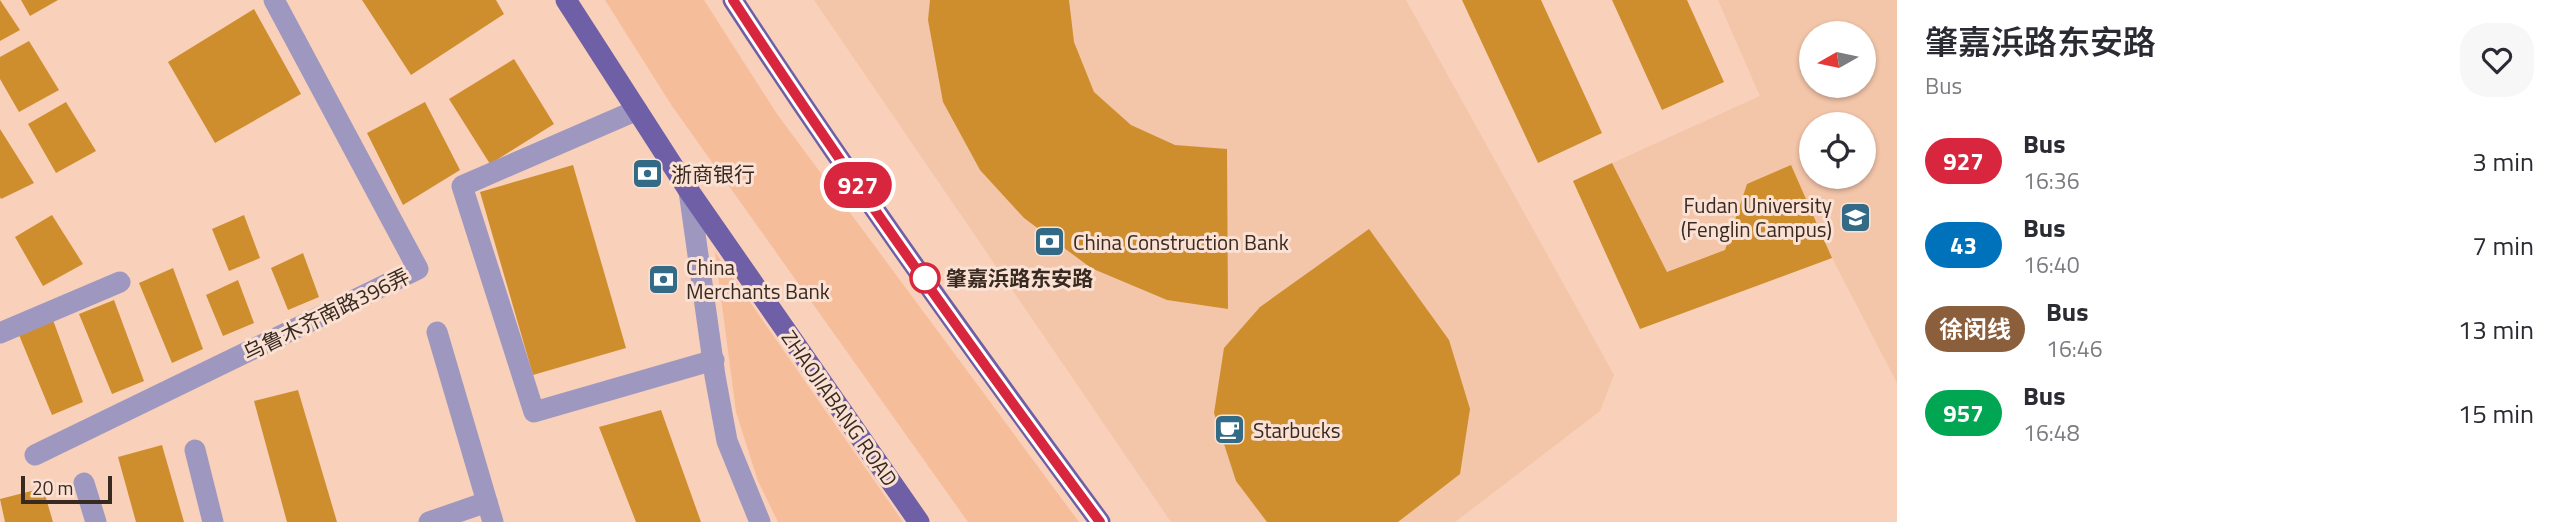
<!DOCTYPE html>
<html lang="en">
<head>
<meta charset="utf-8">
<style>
  :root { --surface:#fff; --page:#f7f7f7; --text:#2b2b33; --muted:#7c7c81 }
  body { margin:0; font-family:"Titillium Web","Noto Sans SC",sans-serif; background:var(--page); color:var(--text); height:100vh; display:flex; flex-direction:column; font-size:26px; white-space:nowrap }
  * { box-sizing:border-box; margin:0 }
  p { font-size:23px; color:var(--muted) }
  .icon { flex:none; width:38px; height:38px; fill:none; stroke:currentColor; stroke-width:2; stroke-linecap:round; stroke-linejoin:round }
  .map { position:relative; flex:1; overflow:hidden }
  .drawer { display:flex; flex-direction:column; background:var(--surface); width:665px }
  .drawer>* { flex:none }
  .badge { padding:0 14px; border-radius:23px; font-size:24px; line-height:46px }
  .needle { width:46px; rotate:261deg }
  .controls { position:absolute; left:1799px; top:21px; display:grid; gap:14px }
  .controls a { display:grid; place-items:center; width:77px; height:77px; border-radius:50%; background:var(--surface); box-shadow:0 2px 5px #0004; font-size:35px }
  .scale { position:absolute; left:21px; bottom:18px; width:91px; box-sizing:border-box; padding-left:7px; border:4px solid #392a21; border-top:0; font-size:19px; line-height:24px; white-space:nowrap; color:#392a21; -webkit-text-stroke:5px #fae1d3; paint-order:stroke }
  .map>.badge { position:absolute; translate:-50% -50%; box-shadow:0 0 0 4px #fff }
  .round { display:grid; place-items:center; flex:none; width:74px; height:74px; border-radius:28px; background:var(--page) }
  .headline { display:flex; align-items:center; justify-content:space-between; height:119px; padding:0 28px }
  h1 { font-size:33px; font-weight:600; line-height:52px }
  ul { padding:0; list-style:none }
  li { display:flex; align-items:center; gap:21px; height:84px; padding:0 28px }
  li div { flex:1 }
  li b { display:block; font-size:26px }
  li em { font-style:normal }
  li .badge { min-width:77px; font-weight:700; text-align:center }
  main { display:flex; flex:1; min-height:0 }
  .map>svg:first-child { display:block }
</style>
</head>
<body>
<main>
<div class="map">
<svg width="1897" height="522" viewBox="0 0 1897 522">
  <rect width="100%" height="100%" fill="#f9d0b9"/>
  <!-- built -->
  <g fill="#f3c5a9" fill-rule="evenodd">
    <polygon points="814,0 1406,0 1614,375 1600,411 1455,522 1171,522"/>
    <path d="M1718,0h179v383l-65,-125 -192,71 -67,-148 187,-85zM1811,33h53v53h-53zM1811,124h53v53h-53z"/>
  </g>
  <!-- green -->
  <g fill="#f6bd9b">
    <polygon points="605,0 704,0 777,114 1079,522 968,522 672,106"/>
    <polygon points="715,252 903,522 778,522 758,481 736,412"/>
  </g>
  <!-- building -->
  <g fill="#cf8e2e">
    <polygon points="0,0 20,30 0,41"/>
    <polygon points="21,0 58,0 30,16"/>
    <polygon points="362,0 496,0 504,14 411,75"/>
    <polygon points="930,0 1069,0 1074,42 1094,92 1131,125 1175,145 1227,149 1228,309 1167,300 1091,268 1024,218 980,170 943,102 928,20"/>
    <polygon points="1462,0 1541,0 1602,133 1538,163"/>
    <polygon points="1612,0 1687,0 1724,82 1662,110"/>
    <polygon points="254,9 301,94 215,143 168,62"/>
    <polygon points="29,41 59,90 19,112 0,79 0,57"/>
    <polygon points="514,59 554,124 490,164 449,99"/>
    <polygon points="66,102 96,151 56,173 28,124"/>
    <polygon points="425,102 460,170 403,205 367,133"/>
    <polygon points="0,129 34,183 1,199 0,197"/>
    <polygon points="1612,163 1667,272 1725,250 1747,184 1791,165 1832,258 1640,329 1573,181"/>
    <polygon points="573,165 626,348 533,375 480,192"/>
    <polygon points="52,215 83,264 43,286 15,237"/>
    <polygon points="244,215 260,258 229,271 212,229"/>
    <polygon points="1369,229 1449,340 1470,409 1460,474 1398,522 1267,522 1236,481 1214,413 1224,348 1260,307"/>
    <polygon points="303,253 319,297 288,310 271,268"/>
    <polygon points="173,268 203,349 172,363 139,283"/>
    <polygon points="238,280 254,323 223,336 206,295"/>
    <polygon points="114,300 144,381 112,394 79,314"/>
    <polygon points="53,320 83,402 52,415 19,335"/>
    <polygon points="298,390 337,522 287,522 254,401"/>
    <polygon points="661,410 701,522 636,522 599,427"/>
    <polygon points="162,445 184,522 136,522 118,457"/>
    <polygon points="43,488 53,522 5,522 0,499"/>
  </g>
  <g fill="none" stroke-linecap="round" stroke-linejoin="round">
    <!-- minor -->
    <g stroke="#9e98c1" stroke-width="21">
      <polyline points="637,110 462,186 534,412 714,360"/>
      <polyline points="689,191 715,376 727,441 760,522"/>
      <polyline points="437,332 487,502"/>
      <polyline points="0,333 120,282"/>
      <polyline points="195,450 213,522"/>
      <polyline points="35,455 418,269 274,0"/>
      <polyline points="84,483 96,522"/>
      <polyline points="429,522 487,502 493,522"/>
    </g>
    <!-- major -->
    <g stroke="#6e5fa7" stroke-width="21">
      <polyline points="566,0 689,191 919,522"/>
      <path d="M733,0c116,178 241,351 367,522"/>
    </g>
  </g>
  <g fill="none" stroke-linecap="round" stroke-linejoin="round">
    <defs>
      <path id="line" d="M733,0c116,178 240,351 367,522"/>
    </defs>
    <!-- line casing -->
    <use href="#line" stroke="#fff" stroke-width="16"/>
    <!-- line -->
    <use href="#line" stroke="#d7263d" stroke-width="10"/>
  </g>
  <!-- icons -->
  <defs>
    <symbol id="bank-square" viewBox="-11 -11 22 22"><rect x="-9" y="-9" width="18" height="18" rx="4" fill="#336a85" stroke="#fae1d3"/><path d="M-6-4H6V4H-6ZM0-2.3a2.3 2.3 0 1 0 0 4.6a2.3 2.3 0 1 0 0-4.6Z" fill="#fff"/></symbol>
    <symbol id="university-square" viewBox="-11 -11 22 22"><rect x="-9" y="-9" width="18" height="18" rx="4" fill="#336a85" stroke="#fae1d3"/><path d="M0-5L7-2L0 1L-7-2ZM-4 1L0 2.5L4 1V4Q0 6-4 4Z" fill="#fff"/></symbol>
    <symbol id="cafe-square" viewBox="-11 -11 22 22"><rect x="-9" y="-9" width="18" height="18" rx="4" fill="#336a85" stroke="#fae1d3"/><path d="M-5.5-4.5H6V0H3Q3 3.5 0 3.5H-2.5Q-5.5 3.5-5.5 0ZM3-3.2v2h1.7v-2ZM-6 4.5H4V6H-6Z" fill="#fff"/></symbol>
  </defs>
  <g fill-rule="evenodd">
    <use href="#bank-square" x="630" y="156" width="35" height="35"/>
    <use href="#university-square" x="1838" y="200" width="35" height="35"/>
    <use href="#bank-square" x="1032" y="224" width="35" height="35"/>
    <use href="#bank-square" x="646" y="262" width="35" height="35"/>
    <use href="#cafe-square" x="1212" y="412" width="35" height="35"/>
  </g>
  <!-- markers -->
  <circle fill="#fff" stroke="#d7263d" stroke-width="3.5" cx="925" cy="278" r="14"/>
  <g text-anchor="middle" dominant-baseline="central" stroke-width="6" stroke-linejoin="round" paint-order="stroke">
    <!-- poi labels -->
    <g font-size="21" fill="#392a21" stroke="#fae1d3" text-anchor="start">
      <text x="671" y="174">浙商银行</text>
      <text x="1832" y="205" text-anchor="end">Fudan University<tspan x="1832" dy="24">(Fenglin Campus)</tspan></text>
      <text x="1073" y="242">China Construction Bank</text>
      <text x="686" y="267">China<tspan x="686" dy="24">Merchants Bank</tspan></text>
      <text x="1253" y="430">Starbucks</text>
    </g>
    <!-- stop labels -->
    <g font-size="21" font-weight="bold" fill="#392a21" stroke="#fae1d3" text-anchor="start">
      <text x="946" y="278">肇嘉浜路东安路</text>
    </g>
    <!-- street labels -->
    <g font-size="21" fill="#392a21" stroke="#fae1d3">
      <text transform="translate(326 314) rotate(-26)">乌鲁木齐南路396弄</text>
      <text transform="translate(840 408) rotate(55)">ZHAOJIABANG ROAD</text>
    </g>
  </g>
</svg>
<div class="controls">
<a><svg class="needle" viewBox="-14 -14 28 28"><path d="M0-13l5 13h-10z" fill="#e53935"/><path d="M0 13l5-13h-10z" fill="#7c7c81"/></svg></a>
<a><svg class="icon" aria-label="locate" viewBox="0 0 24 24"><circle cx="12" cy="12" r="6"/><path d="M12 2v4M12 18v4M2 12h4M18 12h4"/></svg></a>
</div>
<div class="scale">20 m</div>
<b class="badge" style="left:858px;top:185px;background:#d7263d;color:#fff">927</b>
</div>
<section class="drawer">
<div class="headline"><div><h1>肇嘉浜路东安路</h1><p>Bus</p></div><a class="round"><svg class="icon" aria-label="heart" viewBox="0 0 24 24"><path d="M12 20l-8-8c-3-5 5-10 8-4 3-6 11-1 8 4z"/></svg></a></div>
<ul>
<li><span class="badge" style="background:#d7263d;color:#fff">927</span><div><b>Bus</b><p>16:36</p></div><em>3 min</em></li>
<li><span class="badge" style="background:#0072bc;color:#fff">43</span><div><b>Bus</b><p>16:40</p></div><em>7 min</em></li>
<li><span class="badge" style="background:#8b5e3c;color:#fff">徐闵线</span><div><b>Bus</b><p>16:46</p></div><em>13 min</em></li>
<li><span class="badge" style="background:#00a651;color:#fff">957</span><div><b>Bus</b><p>16:48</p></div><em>15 min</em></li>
</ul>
</section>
</main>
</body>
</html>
